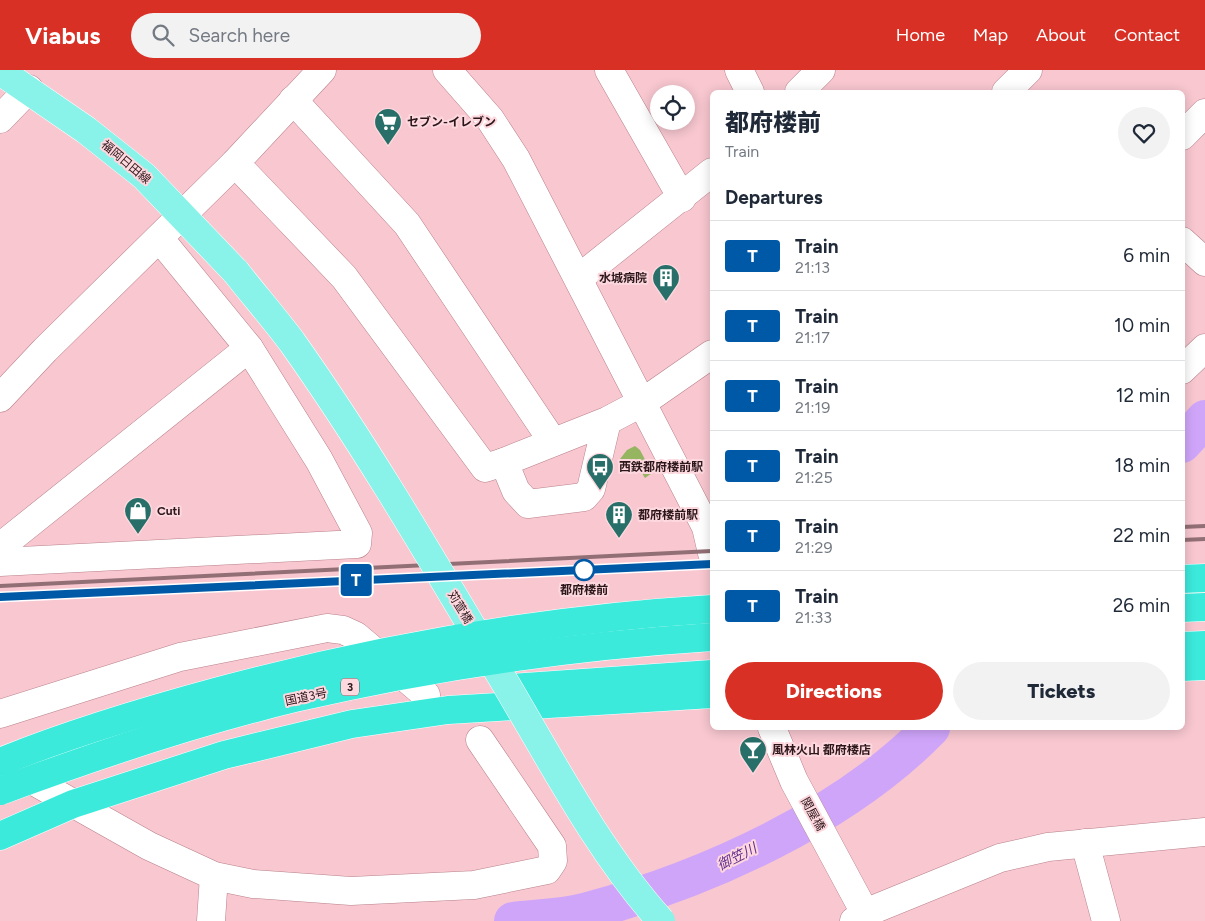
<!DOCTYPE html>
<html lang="en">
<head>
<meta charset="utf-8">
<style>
  :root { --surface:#fff; --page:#f2f2f3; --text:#1f2937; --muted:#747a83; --line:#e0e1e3; --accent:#d93025 }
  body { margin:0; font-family:Figtree,"Noto Sans JP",sans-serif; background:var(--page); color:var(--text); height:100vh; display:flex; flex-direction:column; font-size:19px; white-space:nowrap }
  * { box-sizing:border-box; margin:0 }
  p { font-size:16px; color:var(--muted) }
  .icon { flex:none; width:28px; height:28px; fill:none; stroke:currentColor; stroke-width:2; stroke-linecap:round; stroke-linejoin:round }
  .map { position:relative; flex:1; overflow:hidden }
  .details { position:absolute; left:710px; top:20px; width:475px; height:640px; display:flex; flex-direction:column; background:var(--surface); border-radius:8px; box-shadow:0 2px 12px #0003 }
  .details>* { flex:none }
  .badge { padding:0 10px; border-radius:4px; font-size:18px; line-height:32px }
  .fabs { position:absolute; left:650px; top:15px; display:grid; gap:10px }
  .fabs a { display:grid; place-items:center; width:45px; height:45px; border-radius:50%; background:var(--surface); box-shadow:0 2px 12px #0003; font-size:25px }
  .map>.badge { position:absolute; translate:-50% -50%; box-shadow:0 0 0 2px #fff }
  h2 { padding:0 15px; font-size:19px; line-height:45px }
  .round { display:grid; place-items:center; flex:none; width:52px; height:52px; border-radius:26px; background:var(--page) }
  .overview { display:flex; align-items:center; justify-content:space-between; height:85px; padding:0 15px }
  h1 { font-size:24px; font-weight:800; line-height:38px }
  .button { display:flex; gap:10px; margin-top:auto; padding:10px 15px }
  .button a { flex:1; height:58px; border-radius:30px; background:var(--accent); color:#fff; font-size:20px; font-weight:800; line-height:58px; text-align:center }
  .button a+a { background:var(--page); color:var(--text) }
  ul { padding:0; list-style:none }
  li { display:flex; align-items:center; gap:15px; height:70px; padding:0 15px; border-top:1px solid var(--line) }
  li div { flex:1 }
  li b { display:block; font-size:19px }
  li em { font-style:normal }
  li .badge { min-width:55px; font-weight:700; text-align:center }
  header { display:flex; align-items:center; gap:30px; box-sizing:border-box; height:70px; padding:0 25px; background:var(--accent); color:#fff }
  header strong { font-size:24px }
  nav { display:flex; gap:28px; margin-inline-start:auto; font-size:18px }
  .search { width:350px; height:45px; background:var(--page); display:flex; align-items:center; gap:12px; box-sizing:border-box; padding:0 18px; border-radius:28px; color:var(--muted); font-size:19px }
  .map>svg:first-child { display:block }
</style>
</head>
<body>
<header>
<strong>Viabus</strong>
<div class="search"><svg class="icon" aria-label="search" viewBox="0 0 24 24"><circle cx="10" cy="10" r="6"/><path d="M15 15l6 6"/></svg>Search here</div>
<nav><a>Home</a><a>Map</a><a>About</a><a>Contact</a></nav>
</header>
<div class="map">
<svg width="1205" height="851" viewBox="0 0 1205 851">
  <rect width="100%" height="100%" fill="#f8c7d0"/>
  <!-- green -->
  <polygon fill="#95b561" points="635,376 640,380 652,403 645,408 633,389 627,394 620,389 627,380"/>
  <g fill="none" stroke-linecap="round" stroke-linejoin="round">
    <!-- river -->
    <g stroke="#cfa5fa" stroke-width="38">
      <polyline points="1182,374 1205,349"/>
      <path d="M513,851c24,-3 51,-3 75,-10 119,-32 256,-94 343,-183"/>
    </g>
    <defs>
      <g id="minor">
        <polyline points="447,0 490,49 516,89 706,457 712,483"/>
        <polyline points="609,0 682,128"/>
        <polyline points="739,0 750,22"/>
        <polyline points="799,22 821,0"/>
        <polyline points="1006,22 1028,0"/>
        <polyline points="293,30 407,154 553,372"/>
        <polyline points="0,49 29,19"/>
        <polyline points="1182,66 1205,43"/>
        <polyline points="235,93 344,207 485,398 504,392"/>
        <polyline points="1182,171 1205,192"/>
        <polyline points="579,208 712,102"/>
        <polyline points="1182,300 1205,278"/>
        <polyline points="0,328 45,280 235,93 322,0"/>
        <polyline points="607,351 591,419 584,427 528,434 516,421 504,392 607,351 643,332 712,284"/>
        <polyline points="0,477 249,278"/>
        <polyline points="0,492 357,474 358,463 319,390 249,278 160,169"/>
        <polyline points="0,644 180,587 327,558 343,560 356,566 426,625"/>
        <polyline points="772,658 794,711 865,843"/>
        <polyline points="14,700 149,776 214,806 253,814 351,821 474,815 547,800 553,791 552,776 480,670"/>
        <polyline points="1085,773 1106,851"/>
        <polyline points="211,851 214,806"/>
        <polyline points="854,851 865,843 1000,788 1048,777 1205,762"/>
      </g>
      <polyline id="major" points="0,1 86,60 144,106 236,202"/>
      <g id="highway">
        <polyline points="1182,509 1205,508"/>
        <polyline points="1182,538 1205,537"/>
        <polyline points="1182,576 1205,575"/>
        <polyline points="1182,597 1205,596"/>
        <polyline points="511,618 712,604"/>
        <polyline points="0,766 73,734 224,685 352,654 448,640 712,624"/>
      </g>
    </defs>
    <!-- minor casing -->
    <use href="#minor" stroke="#b8818b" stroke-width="29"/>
    <!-- major casing -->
    <use href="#major" stroke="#fff" stroke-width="29"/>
    <!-- highway casing -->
    <use href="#highway" stroke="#fff" stroke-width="29"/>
    <!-- minor -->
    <use href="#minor" stroke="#fff" stroke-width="28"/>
    <!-- major -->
    <use href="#major" stroke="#89f2e9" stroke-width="28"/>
    <!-- highway -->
    <use href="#highway" stroke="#3beadb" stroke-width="28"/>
    <!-- rail -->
    <g stroke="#926f75" stroke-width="4">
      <polyline points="1182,457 1205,456"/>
      <polyline points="1182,470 1205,469"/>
      <polyline points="0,516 712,481"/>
      <polyline points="0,527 712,494"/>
    </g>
    <defs>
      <path id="major-bridge" d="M236,202c18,23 38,46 56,70 78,110 146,228 215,344 46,78 93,167 154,235"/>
      <g id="highway-bridge">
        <path d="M0,692c71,-29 145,-51 219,-71 161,-43 327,-72 493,-82"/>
        <path d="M0,721c97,-36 195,-69 295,-93 137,-32 277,-52 417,-61"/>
      </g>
    </defs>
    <!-- major-bridge casing -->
    <use href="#major-bridge" stroke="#fff" stroke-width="29" stroke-linecap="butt"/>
    <!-- highway-bridge casing -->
    <use href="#highway-bridge" stroke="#fff" stroke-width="29" stroke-linecap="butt"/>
    <!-- major-bridge -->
    <use href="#major-bridge" stroke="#89f2e9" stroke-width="28"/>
    <!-- highway-bridge -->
    <use href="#highway-bridge" stroke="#3beadb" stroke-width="28"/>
  </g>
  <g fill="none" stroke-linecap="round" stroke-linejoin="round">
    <defs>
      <polyline id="line" points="0,527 712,494"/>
    </defs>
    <!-- line casing -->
    <use href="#line" stroke="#fff" stroke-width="11"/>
    <!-- line -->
    <use href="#line" stroke="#0059a6" stroke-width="8"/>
  </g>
  <!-- icons -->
  <defs>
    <symbol id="supermarket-pin" viewBox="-11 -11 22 30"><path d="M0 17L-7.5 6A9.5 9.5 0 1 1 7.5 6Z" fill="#276f68" stroke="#fdd8de"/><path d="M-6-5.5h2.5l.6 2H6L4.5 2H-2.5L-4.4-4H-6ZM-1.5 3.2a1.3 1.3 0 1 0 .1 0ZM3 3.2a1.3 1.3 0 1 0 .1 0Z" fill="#fff"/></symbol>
    <symbol id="building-pin" viewBox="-11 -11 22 30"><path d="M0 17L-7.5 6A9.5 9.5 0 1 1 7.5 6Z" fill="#276f68" stroke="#fdd8de"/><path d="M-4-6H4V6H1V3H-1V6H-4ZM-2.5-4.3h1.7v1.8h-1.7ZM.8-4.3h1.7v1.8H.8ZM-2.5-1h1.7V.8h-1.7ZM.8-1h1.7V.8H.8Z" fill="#fff"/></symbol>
    <symbol id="bus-pin" viewBox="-11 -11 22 30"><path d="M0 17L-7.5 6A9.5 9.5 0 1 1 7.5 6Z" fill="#276f68" stroke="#fdd8de"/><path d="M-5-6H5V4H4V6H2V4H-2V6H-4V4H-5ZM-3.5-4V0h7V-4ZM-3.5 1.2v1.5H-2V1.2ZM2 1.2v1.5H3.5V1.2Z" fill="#fff"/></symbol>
    <symbol id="shop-pin" viewBox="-11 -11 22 30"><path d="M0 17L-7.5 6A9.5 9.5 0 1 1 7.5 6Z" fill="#276f68" stroke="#fdd8de"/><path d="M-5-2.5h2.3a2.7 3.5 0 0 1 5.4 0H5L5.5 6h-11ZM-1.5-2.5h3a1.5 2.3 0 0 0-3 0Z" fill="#fff"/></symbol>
    <symbol id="bar-pin" viewBox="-11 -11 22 30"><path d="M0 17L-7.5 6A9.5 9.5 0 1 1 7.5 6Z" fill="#276f68" stroke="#fdd8de"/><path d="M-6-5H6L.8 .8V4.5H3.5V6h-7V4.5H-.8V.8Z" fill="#fff"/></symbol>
  </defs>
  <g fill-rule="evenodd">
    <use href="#supermarket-pin" x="372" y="36" width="32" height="43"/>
    <use href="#building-pin" x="650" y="192" width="32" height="43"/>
    <use href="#bus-pin" x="584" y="381" width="32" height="43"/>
    <use href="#shop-pin" x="122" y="425" width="32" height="43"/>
    <use href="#building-pin" x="603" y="429" width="32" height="43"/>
    <use href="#bar-pin" x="737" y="664" width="32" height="43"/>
  </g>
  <!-- markers -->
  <circle fill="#fff" stroke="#0059a6" stroke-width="2.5" cx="584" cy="500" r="10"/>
  <g text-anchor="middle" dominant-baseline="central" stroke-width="4" stroke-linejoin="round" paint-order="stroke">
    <!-- shield labels -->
    <rect fill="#fdd8de" stroke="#6a5055" stroke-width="1" x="341" y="608.5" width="18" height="17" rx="4"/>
    <g font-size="11" font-weight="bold" fill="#2b161a">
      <text x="350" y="617">3</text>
    </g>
    <!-- poi labels -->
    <g font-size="12" font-weight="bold" fill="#2b161a" stroke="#fdd8de" text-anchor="start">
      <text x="407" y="52">セブン-イレブン</text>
      <text x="647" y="208" text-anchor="end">水城病院</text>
      <text x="619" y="397">西鉄都府楼前駅</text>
      <text x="157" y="441">Cuti</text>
      <text x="638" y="445">都府楼前駅</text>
      <text x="772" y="680">風林火山 都府楼店</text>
    </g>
    <!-- street labels -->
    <g font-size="12" fill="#2b161a" stroke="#fdd8de">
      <text transform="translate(126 92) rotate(40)">福岡日田線</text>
      <text transform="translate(460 537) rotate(59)">苅萱橋</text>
      <text transform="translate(306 627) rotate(-12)">国道3号</text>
      <text transform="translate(813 744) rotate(61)">関屋橋</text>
    </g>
    <!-- stop labels -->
    <g font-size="12" font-weight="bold" fill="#2b161a" stroke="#fdd8de">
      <text x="584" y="520">都府楼前</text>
    </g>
    <!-- water labels -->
    <g font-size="14" font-style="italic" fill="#642f8f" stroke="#fdd8de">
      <text transform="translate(737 787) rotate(-27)">御笠川</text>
    </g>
  </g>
</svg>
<div class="fabs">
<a><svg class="icon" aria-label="locate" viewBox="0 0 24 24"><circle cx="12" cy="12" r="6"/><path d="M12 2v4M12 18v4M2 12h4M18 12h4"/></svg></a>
</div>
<b class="badge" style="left:356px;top:510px;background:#0059a6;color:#fff">T</b>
<section class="details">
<div class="overview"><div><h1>都府楼前</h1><p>Train</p></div><a class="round"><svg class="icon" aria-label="heart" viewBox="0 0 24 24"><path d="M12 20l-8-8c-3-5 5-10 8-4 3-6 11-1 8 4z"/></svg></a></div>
<h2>Departures</h2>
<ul>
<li><span class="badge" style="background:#0059a6;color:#fff">T</span><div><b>Train</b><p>21:13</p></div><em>6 min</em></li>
<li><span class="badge" style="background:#0059a6;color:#fff">T</span><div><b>Train</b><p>21:17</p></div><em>10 min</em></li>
<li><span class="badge" style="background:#0059a6;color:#fff">T</span><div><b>Train</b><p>21:19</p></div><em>12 min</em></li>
<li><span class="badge" style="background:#0059a6;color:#fff">T</span><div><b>Train</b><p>21:25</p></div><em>18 min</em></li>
<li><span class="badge" style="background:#0059a6;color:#fff">T</span><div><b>Train</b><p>21:29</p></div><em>22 min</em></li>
<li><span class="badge" style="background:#0059a6;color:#fff">T</span><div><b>Train</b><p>21:33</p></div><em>26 min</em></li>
</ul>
<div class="button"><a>Directions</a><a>Tickets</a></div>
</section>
</div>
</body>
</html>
